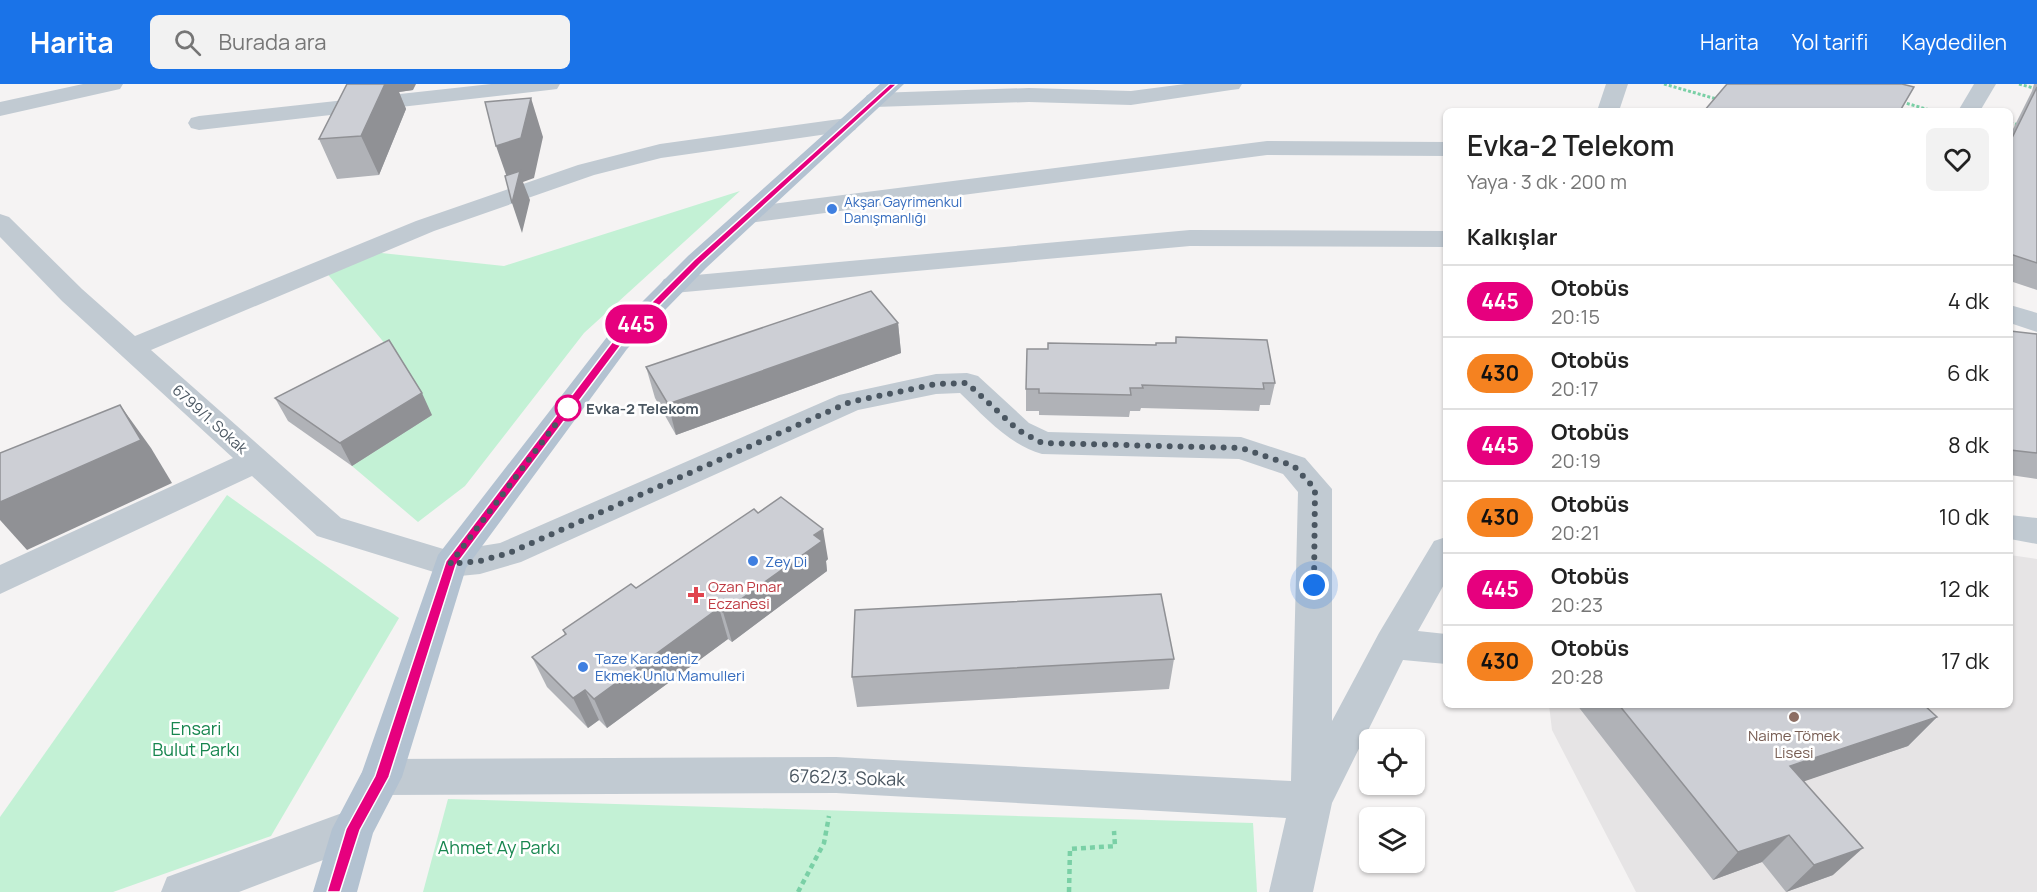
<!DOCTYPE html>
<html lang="tr">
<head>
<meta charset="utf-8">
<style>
  :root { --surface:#fff; --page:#f2f2f2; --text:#222; --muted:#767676; --line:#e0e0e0; --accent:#1a73e8 }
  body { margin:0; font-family:Manrope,sans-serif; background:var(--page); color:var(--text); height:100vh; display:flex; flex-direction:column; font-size:22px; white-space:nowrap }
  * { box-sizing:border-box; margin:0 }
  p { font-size:20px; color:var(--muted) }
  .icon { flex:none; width:33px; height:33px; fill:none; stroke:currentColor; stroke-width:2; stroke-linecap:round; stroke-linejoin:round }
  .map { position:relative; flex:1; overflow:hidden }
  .side { position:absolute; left:1443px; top:24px; width:570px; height:600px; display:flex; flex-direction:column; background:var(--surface); border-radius:9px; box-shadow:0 2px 4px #0004 }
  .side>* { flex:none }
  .badge { padding:0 12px; border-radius:20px; font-size:21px; line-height:39px }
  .controls { position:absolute; left:1359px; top:645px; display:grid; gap:12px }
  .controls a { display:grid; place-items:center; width:66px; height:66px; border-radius:9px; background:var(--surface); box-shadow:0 2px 4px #0004; font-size:30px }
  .you { position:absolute; width:30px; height:30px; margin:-15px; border:4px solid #fff; border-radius:50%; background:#1a73e8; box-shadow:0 0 0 9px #1a73e833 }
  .map>.badge { position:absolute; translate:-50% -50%; box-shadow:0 0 0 3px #fff }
  h2 { padding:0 24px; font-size:22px; line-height:54px }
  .round { display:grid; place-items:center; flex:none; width:63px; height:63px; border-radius:9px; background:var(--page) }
  .headline { display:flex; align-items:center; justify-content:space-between; height:102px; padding:0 24px }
  h1 { font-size:28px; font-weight:600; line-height:45px }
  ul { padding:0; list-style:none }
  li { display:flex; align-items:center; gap:18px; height:72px; padding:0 24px; border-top:2px solid var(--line) }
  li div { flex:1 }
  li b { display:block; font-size:22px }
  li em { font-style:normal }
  li .badge { min-width:66px; font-weight:700; text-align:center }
  header { display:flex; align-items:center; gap:36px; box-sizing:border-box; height:84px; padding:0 30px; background:var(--accent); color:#fff }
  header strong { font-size:28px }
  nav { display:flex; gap:33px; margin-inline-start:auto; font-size:21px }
  .search { width:420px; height:54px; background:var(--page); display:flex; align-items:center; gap:15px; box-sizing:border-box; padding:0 21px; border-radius:9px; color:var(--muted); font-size:22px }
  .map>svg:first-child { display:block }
</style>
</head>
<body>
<header>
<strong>Harita</strong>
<div class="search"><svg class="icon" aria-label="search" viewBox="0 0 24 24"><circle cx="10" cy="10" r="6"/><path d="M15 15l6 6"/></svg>Burada ara</div>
<nav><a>Harita</a><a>Yol tarifi</a><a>Kaydedilen</a></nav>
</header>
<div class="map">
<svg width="2037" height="808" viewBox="0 0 2037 808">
  <rect width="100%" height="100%" fill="#f5f3f3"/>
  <!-- education -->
  <polygon fill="#e6e4e5" points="2010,471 2037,475 2037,808 1636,808 1552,646 1549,621 2010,621"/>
  <!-- green -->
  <g fill="#c3f1d5">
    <polygon points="740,107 584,249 465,402 418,438 352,382 400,278 325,187 372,168 504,182"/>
    <polygon points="227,411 399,534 271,752 113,808 0,808 0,733"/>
    <polygon points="448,715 1253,739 1257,808 423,808"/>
  </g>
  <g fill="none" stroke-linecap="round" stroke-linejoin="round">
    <!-- path-far1 -->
    <g stroke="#7ad0a6" stroke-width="3" stroke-dasharray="3 2" stroke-linecap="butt">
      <polyline points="1664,0 1720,16"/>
      <polyline points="2019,0 2037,5"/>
      <polyline points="1902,18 1933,27"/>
      <polyline points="2010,39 2019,41"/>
    </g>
    <!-- path -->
    <g stroke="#7ad0a6" stroke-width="4.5" stroke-dasharray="5 4" stroke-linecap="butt">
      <polyline points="798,808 824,759 829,732"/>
      <polyline points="1069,808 1070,765 1115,762 1114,747"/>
    </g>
    <!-- minor -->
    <g fill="#c1cad2" fill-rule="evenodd">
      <polygon points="83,0 123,0 120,5 0,32 0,18"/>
      <polygon points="491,0 560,0 557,5 549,6 199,46 191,44 188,39 191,34 199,32"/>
      <polygon points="1185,0 1242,0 1239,5 1231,6 1131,21 1029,18 875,23 867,21 864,16 867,11 875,9 1029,4 1131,7"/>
      <polygon points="1606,0 1628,0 1619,27 1597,27"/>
      <polygon points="1974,0 1996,0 1980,27 1958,27"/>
      <path d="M847,34l8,2 3,5 -3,5 -194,28 -67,17 -160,56 -283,119 190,168 109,33 50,-8 339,-148 97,-21 31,-1 11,3 51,47 19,9 193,5 64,21 27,31v232l47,-88 55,-92 12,-4v44l-28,50 28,3v30l-43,-4 -71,143 -19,89h-44l17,-74 -450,-25 -455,2 -15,-5 -6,-13 6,-13 15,-5 455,-2 455,24 7,-289 -15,-18 -44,-15 -197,-5c-34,-10 -57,-37 -82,-61l-24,1 -78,16 -337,152 -41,12 -30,3 -133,-41 -65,-60 -252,118v-29l233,-107 -171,-157 -62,-64v-23l9,3 73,72 53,47 281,-115 162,-56 82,-21z"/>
      <polygon points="1267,57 1446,58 1446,72 1267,71 749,139 740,136 736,131 740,126 749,123"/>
      <polygon points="1190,146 1446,147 1446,163 1190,162 674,209 664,207 660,201 664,195 674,193"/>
      <polygon points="2010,221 2037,229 2037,248 2010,239"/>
      <polygon points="2010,431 2037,434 2037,460 2010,455"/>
      <polygon points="353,725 368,731 374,745 368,759 239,808 161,808 167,793"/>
    </g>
    <!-- major -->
    <polygon fill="#b3c2d1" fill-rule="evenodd" points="880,0 904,0 706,184 627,265 466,484 402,693 373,749 357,808 313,808 332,745 362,688 438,471 607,253 688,172"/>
  </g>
  <!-- wall -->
  <g fill="#b0b2b7">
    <polygon points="347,0 413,6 399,8 406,25 379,91 337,95 319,55"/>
    <polygon points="2034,0 2037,0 2037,206 2010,197 2010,51 2032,7"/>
    <polygon points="898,239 901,269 676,351 655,314 646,283"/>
    <polygon points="2010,247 2037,250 2037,249 2037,395 2010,391"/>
    <polygon points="1176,253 1275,299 1270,321 1260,321 1259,327 1141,324 1140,327 1130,327 1129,333 1039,331 1039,327 1026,327 1026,305 1048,265 1156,261 1175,259"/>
    <polygon points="275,314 432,331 352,382 288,337"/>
    <polygon points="758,429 828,475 826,477 827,487 732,558 728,555 607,644 599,636 588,644 547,603 532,573 565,551 563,546 636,504"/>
    <polygon points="1174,575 1169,605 857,623 852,593"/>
    <polygon points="1577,621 1927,621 1926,622 1937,633 1908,662 1803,697 1833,791 1786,808 1762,778 1713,796"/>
  </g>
  <!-- shaded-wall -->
  <g fill="#909195">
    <polygon points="372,0 416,0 413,6 399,8 406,25 379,91 361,52"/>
    <polygon points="531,14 543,53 534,94 523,98 530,116 522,149 512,119 510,102 496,62"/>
    <polygon points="898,239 901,269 676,351 668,320"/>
    <polygon points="422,309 432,331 352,382 340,359"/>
    <polygon points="120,321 151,364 172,399 27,466 0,436 0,418"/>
    <polygon points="823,445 828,475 826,477 827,487 732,558 723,528 814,451"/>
    <polygon points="719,524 728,555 607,644 594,615"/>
    <polygon points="585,606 599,636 588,644 573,614"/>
    <polygon points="1937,633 1908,662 1764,711 1790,682"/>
    <polygon points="1789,751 1762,778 1713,796 1738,768"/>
    <polygon points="1863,764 1833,791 1786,808 1814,781"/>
  </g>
  <!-- building -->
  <g fill="#cdcfd5" stroke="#909195" stroke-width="1.5">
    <polygon points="347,0 385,0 361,52 319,55"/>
    <polygon points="1727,0 1902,0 1914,3 1900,27 1704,27"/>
    <polygon points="2037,3 2037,179 2010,170 2010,58"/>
    <polygon points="531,14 521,54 496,62 485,18"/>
    <polygon points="520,87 512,119 505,92"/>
    <polygon points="871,207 898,239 668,320 646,283"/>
    <polygon points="2010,247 2037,250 2037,369 2010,366"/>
    <polygon points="1176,253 1267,256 1275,299 1263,299 1264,305 1142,301 1143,304 1130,304 1131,311 1039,309 1039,305 1026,305 1027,265 1048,265 1048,259 1156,261 1156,259 1176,259"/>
    <polygon points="389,256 422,309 340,359 275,314"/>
    <polygon points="120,321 141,356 0,418 0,369"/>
    <polygon points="781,413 823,445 814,451 822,457 723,528 719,524 594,615 585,606 573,614 532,573 566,550 563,546 631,500 636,504 754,425 758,429"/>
    <polygon points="1161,510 1174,575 852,593 855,526"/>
    <polygon points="1619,621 1924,621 1937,633 1790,682 1863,764 1814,781 1789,751 1738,768"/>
  </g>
  <!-- line -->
  <polygon fill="#e6007e" stroke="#fff" stroke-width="1.5" points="890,0 897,0 700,180 621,261 456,481 389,693 360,746 340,808 327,808 346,745 375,692 446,477 613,257 694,176"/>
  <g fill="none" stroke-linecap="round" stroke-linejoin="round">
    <!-- walk -->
    <polyline stroke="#4a5661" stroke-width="6" stroke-dasharray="0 10.8" points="568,324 450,480 480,477 509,469 850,318 936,300 967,299 1018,346 1042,359 1241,364 1294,382 1315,405 1314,501"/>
  </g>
  <!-- markers -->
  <g fill="#3f7fe0" stroke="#fff" stroke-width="2">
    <circle cx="832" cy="125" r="6"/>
    <circle cx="753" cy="477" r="6"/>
    <circle cx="583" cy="583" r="6"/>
  </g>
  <circle fill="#fff" stroke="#e6007e" stroke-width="3" cx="568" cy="324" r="12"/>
  <path fill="#e0444e" stroke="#fff" stroke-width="2" d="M693 502h6v6h6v6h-6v6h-6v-6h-6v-6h6z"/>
  <circle fill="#8d6e63" stroke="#fff" stroke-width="2" cx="1794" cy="633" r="6"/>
  <g text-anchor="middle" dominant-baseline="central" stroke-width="5" stroke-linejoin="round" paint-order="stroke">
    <!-- far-shop labels -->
    <g font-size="14" fill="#366cbe" stroke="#fff" text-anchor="start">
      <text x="844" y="117">Akşar Gayrimenkul<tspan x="844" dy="16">Danışmanlığı</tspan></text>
    </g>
    <!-- stop labels -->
    <g font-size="15" font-weight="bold" fill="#4a5661" stroke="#fff" text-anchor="start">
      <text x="586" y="324">Evka-2 Telekom</text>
    </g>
    <!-- street labels -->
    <g font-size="15" fill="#4a5661" stroke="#fff">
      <text transform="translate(210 335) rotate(42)">6799/1. Sokak</text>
    </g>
    <!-- shop labels -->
    <g font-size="15" fill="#366cbe" stroke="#fff" text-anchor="start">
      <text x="765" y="477">Zey Di</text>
      <text x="595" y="574">Taze Karadeniz<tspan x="595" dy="17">Ekmek Unlu Mamulleri</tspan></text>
    </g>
    <!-- health labels -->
    <g font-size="15" fill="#be3a42" stroke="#fff" text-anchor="start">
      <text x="708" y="502">Ozan Pınar<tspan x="708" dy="17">Eczanesi</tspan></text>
    </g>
    <!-- education labels -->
    <g font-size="15" fill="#785e54" stroke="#fff">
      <text x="1794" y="651">Naime Tömek<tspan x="1794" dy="17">Lisesi</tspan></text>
    </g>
    <!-- near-park labels -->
    <g font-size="18" fill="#17864f" stroke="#fff">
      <text x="196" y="644">Ensari<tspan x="196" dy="21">Bulut Parkı</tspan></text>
      <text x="499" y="763">Ahmet Ay Parkı</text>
    </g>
    <!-- near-street labels -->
    <g font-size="18" fill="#4a5661" stroke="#fff">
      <text transform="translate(847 693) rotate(2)">6762/3. Sokak</text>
    </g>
  </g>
</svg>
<div class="controls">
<a><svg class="icon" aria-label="locate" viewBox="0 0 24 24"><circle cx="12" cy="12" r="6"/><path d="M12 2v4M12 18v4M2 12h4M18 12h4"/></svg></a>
<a><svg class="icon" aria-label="layers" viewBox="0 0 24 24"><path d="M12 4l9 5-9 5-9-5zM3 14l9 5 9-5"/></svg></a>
</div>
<div class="you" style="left:1314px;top:501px"></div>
<b class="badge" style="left:636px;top:240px;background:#e6007e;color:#fff">445</b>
<section class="side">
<div class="headline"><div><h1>Evka-2 Telekom</h1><p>Yaya · 3 dk · 200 m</p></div><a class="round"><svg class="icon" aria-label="heart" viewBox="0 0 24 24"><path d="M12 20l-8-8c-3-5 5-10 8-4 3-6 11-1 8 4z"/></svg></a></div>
<h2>Kalkışlar</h2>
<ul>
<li><span class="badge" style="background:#e6007e;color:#fff">445</span><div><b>Otobüs</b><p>20:15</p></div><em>4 dk</em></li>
<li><span class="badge" style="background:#f58220;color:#111">430</span><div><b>Otobüs</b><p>20:17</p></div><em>6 dk</em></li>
<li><span class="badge" style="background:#e6007e;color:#fff">445</span><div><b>Otobüs</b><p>20:19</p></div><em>8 dk</em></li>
<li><span class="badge" style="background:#f58220;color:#111">430</span><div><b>Otobüs</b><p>20:21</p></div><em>10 dk</em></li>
<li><span class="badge" style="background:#e6007e;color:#fff">445</span><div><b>Otobüs</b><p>20:23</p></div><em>12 dk</em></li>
<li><span class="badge" style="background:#f58220;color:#111">430</span><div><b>Otobüs</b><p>20:28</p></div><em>17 dk</em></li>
</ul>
</section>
</div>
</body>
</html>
